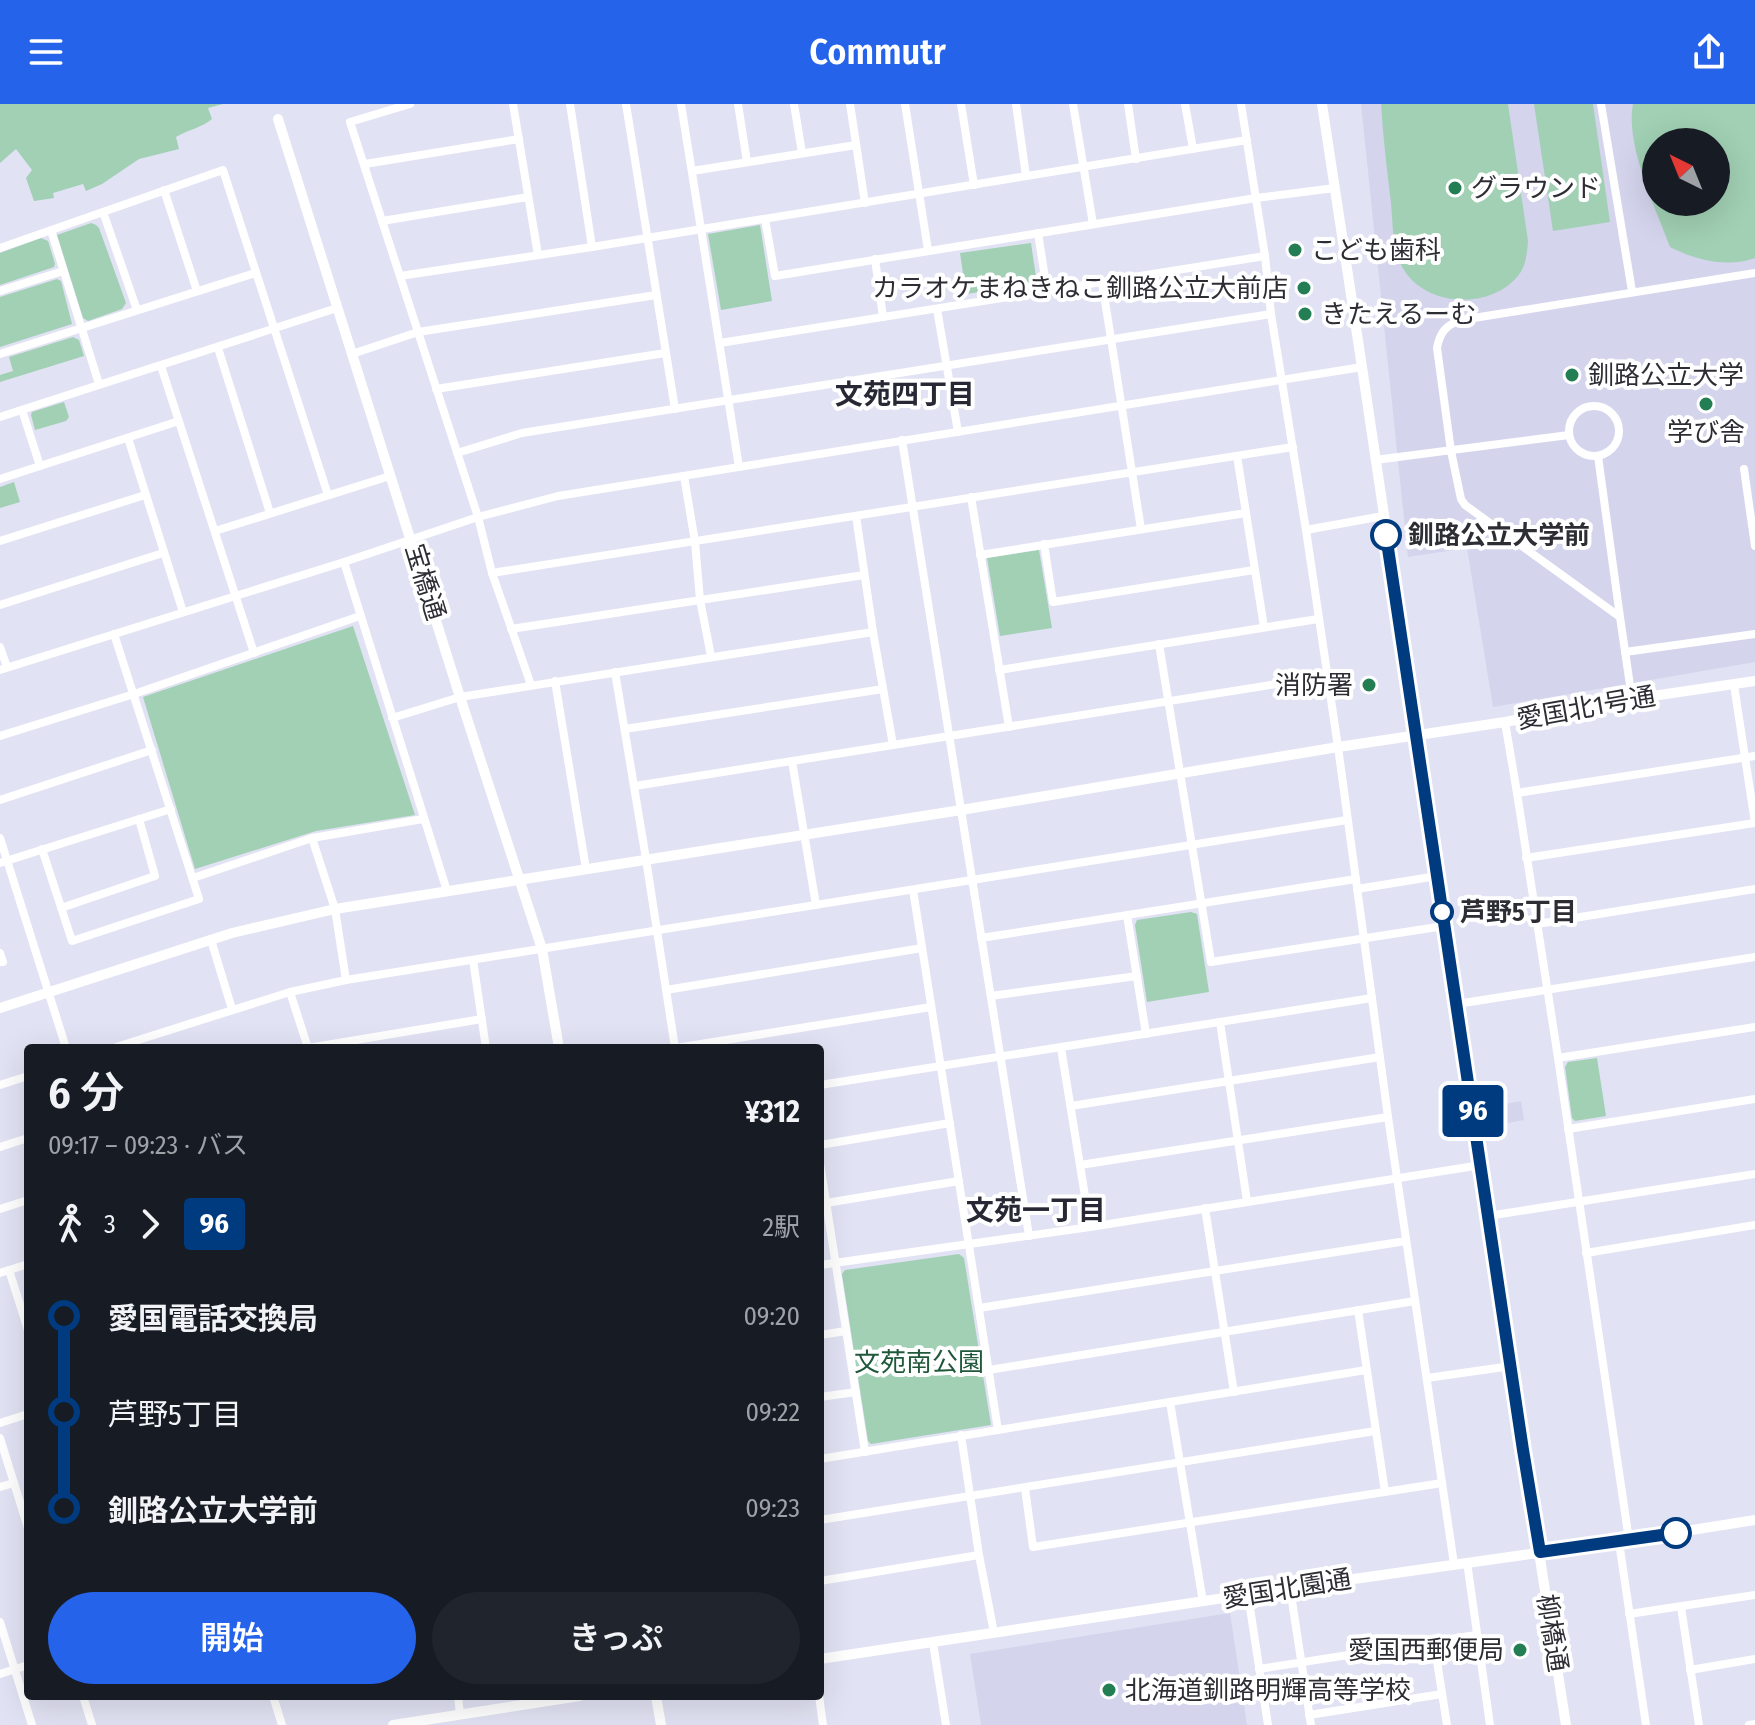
<!DOCTYPE html>
<html lang="ja">
<head>
<meta charset="utf-8">
<style>
  :root { --surface:#171b24; --page:#20242c; --text:#f1f3f6; --muted:#9ea1a6; --accent:#2563eb }
  body { margin:0; font-family:"Fira Sans Condensed","Noto Sans JP",sans-serif; background:var(--page); color:var(--text); height:100vh; display:flex; flex-direction:column; font-size:30px; white-space:nowrap }
  * { box-sizing:border-box; margin:0 }
  p { font-size:26px; color:var(--muted) }
  .icon { flex:none; width:44px; height:44px; fill:none; stroke:currentColor; stroke-width:2; stroke-linecap:round; stroke-linejoin:round }
  .map { position:relative; flex:1; overflow:hidden }
  .panel { position:absolute; left:24px; top:940px; width:800px; height:656px; display:flex; flex-direction:column; background:var(--surface); border-radius:8px; box-shadow:0 8px 32px #0002 }
  .panel>* { flex:none }
  .badge { padding:0 16px; border-radius:6px; font-size:28px; line-height:52px }
  .needle { width:52px; rotate:317deg }
  .tools { position:absolute; left:1642px; top:24px; display:grid; gap:16px }
  .tools a { display:grid; place-items:center; width:88px; height:88px; border-radius:50%; background:var(--surface); box-shadow:0 8px 32px #0002; font-size:40px }
  .map>.badge { position:absolute; translate:-50% -50%; box-shadow:0 0 0 4px #fff }
  .legs { display:flex; align-items:center; gap:12px; height:88px; padding:0 24px; font-size:26px }
  .legs p { margin-inline-start:auto }
  .head { display:flex; align-items:center; justify-content:space-between; height:136px; padding:0 24px }
  h1 { font-size:44px; font-weight:600; line-height:60px }
  .primary-button { display:flex; gap:16px; margin-top:auto; padding:16px 24px }
  .primary-button a { flex:1; height:92px; border-radius:48px; background:var(--accent); color:#fff; font-size:32px; font-weight:600; line-height:92px; text-align:center }
  .primary-button a+a { background:var(--page); color:var(--text) }
  ul { padding:0 24px; list-style:none }
  li { display:flex; align-items:center; gap:28px; height:96px; font-size:30px }
  li i { display:grid; place-items:center; width:12px; height:100%; margin:0 10px; background:currentColor }
  li i::after { content:''; width:20px; height:20px; margin:-10px; border:6px solid; border-radius:50%; background:var(--surface) }
  li p { margin-inline-start:auto }
  li:first-child i { background:linear-gradient(#0000 50%,currentColor 0) }
  li:last-child i { background:linear-gradient(currentColor 50%,#0000 0) }
  header { display:flex; justify-content:space-between; align-items:center; height:104px; padding:0 24px; background:var(--accent); color:#fff; font-size:36px; font-weight:600 }
  .map>svg:first-child { display:block }
</style>
</head>
<body>
<header><svg class="icon" aria-label="menu" viewBox="0 0 24 24"><path d="M4 6h16M4 12h16M4 18h16"/></svg>Commutr<svg class="icon" aria-label="share" viewBox="0 0 24 24"><path d="M12 15V3M7 8l5-5 5 5M5 13v7h14v-7"/></svg></header>
<div class="map">
<svg width="1755" height="1621" viewBox="0 0 1755 1621">
  <rect width="100%" height="100%" fill="#e1e2f3"/>
  <!-- built -->
  <g fill="#d4d4ed" fill-rule="evenodd">
    <path d="M1361,0h394v558l-262,45 -26,-159 -59,9zM1656,38h60v60h-60z"/>
    <polygon points="1521,997 1524,1016 1503,1020 1500,1001"/>
    <polygon points="1230,1509 1247,1621 981,1621 970,1550"/>
  </g>
  <!-- green -->
  <g fill="#a1d0b4" fill-rule="evenodd">
    <path d="M0,0h223l-15,4 4,11c-9,8 -24,11 -36,18l3,12 -40,10 -37,25 -16,7 -3,-7 -30,9 1,5 -20,3 -8,-23 6,-8 -16,-21 -16,14z"/>
    <path d="M1381,0h127l20,137c-1,13 -2,25 -10,35 -28,34 -91,31 -114,-6 -12,-19 -11,-46 -13,-67 -4,-33 -8,-66 -10,-99z"/>
    <polygon points="1534,0 1593,0 1610,118 1553,127"/>
    <path d="M1633,0h122v154c-27,10 -60,2 -85,-11 -14,-38 -45,-102 -37,-143zM1656,38h60v60h-60z"/>
    <polygon points="91,119 96,121 99,124 126,199 122,205 88,217 83,214 57,131"/>
    <polygon points="760,121 772,197 721,206 708,130"/>
    <polygon points="41,134 48,137 55,160 54,163 0,181 0,149"/>
    <polygon points="1031,139 1037,180 966,190 960,149"/>
    <polygon points="57,175 61,177 72,220 0,243 0,193"/>
    <polygon points="73,233 79,236 84,252 0,278 0,271 13,267 9,253"/>
    <polygon points="64,298 69,313 66,317 35,326 31,311 32,308"/>
    <polygon points="14,378 20,398 0,404 0,383"/>
    <polygon points="1039,446 1052,524 1000,532 987,454"/>
    <polygon points="353,522 415,711 316,727 195,765 143,593"/>
    <polygon points="1191,808 1197,810 1209,888 1147,898 1135,821 1137,816"/>
    <polygon points="1597,954 1606,1012 1575,1017 1572,1014 1565,963 1568,958"/>
    <polygon points="959,1150 964,1154 991,1321 871,1340 868,1337 842,1170 845,1166"/>
  </g>
  <g fill="none" stroke-linecap="round" stroke-linejoin="round">
    <!-- minor -->
    <g stroke="#fff" stroke-width="8">
      <polyline points="410,0 350,18 478,413 492,469 531,581"/>
      <polyline points="513,0 538,151"/>
      <polyline points="570,0 592,143"/>
      <polyline points="626,0 675,305"/>
      <polyline points="681,0 739,363"/>
      <polyline points="738,0 747,58"/>
      <polyline points="794,0 802,49"/>
      <polyline points="850,0 865,99"/>
      <polyline points="905,0 928,146"/>
      <polyline points="961,0 974,81"/>
      <polyline points="1016,0 1026,72"/>
      <polyline points="1073,0 1093,120"/>
      <polyline points="1128,0 1136,55"/>
      <polyline points="1185,0 1193,45"/>
      <polyline points="1241,0 1265,152 1271,210 1306,426 1338,643 1388,1013 1454,1460"/>
      <polyline points="1601,0 1632,187"/>
      <polyline points="365,60 519,35"/>
      <polyline points="692,67 856,41"/>
      <polyline points="164,86 197,187"/>
      <polyline points="103,108 137,206"/>
      <polyline points="765,115 775,172 1256,94 1335,84"/>
      <polyline points="382,117 528,93"/>
      <polyline points="51,126 99,280"/>
      <polyline points="1038,129 1047,187"/>
      <polyline points="0,144 223,66 328,391"/>
      <polyline points="875,155 883,213"/>
      <polyline points="400,172 592,143 1247,36"/>
      <polyline points="1102,178 1141,425"/>
      <polyline points="0,187 63,167"/>
      <polyline points="937,205 958,328"/>
      <polyline points="720,239 1265,152"/>
      <polyline points="218,244 270,409"/>
      <polyline points="0,250 255,169"/>
      <polyline points="352,250 418,228 656,191"/>
      <polyline points="161,262 254,549"/>
      <polyline points="436,285 665,249"/>
      <circle cx="1594" cy="327" r="25"/>
      <polyline points="22,306 40,362"/>
      <polyline points="0,313 337,204"/>
      <polyline points="128,334 183,508"/>
      <polyline points="902,336 1029,1132"/>
      <polyline points="457,349 522,329 1271,210"/>
      <polyline points="1237,352 1264,523"/>
      <polyline points="1598,352 1620,513"/>
      <polyline points="1375,356 1569,331"/>
      <polyline points="1744,365 1755,442"/>
      <polyline points="684,372 695,438 700,496 711,552"/>
      <polyline points="0,375 179,317"/>
      <polyline points="971,393 1009,623"/>
      <polyline points="856,412 873,528 893,641"/>
      <polyline points="1306,426 1383,412"/>
      <polyline points="215,427 390,372"/>
      <polyline points="0,437 145,391"/>
      <polyline points="1044,440 1053,498 1254,466"/>
      <polyline points="980,451 1246,409"/>
      <polyline points="344,458 447,787"/>
      <polyline points="492,469 1293,343"/>
      <polyline points="0,501 163,449"/>
      <polyline points="511,525 864,471"/>
      <polyline points="1159,540 1211,858 1444,822"/>
      <polyline points="0,543 7,563"/>
      <polyline points="1625,548 1755,530"/>
      <polyline points="0,566 344,458 478,413 558,392 1362,263"/>
      <polyline points="999,566 1318,515"/>
      <polyline points="615,568 646,755 675,944"/>
      <polyline points="555,577 586,765"/>
      <polyline points="1734,581 1755,719"/>
      <path d="M1632,595l-12,-82 -155,-112 -4,-6 -10,-48 -14,-103c3,-16 9,-23 24,-28l294,-47"/>
      <polyline points="392,614 460,593 873,528"/>
      <polyline points="1505,618 1517,689 1558,954 1629,1436"/>
      <polyline points="625,625 883,585"/>
      <polyline points="0,632 134,590 360,512"/>
      <polyline points="792,657 816,801"/>
      <polyline points="635,682 1327,572"/>
      <polyline points="1517,689 1755,652"/>
      <polyline points="0,696 152,646"/>
      <polyline points="0,734 66,944"/>
      <polyline points="312,734 335,805 346,876"/>
      <polyline points="42,745 72,837 199,795 114,530"/>
      <polyline points="1526,754 1755,719"/>
      <polyline points="0,759 171,705"/>
      <polyline points="193,774 312,734 423,715"/>
      <polyline points="1357,785 1437,772"/>
      <polyline points="913,786 998,1326"/>
      <polyline points="61,804 155,772 139,715"/>
      <polyline points="1127,811 1146,930"/>
      <polyline points="1537,820 1755,785"/>
      <polyline points="981,834 1356,775"/>
      <polyline points="211,836 232,905"/>
      <polyline points="0,849 3,858 0,858"/>
      <polyline points="473,856 486,944"/>
      <polyline points="666,886 922,844"/>
      <polyline points="290,888 308,944 482,915"/>
      <polyline points="991,892 1137,872"/>
      <polyline points="1457,900 1755,853"/>
      <polyline points="1220,918 1247,1097"/>
      <polyline points="113,944 290,888 346,876 1347,716"/>
      <polyline points="676,944 931,903"/>
      <polyline points="1061,944 1090,1123"/>
      <polyline points="1558,954 1755,923"/>
      <polyline points="0,981 28,972"/>
      <polyline points="820,981 1372,894"/>
      <polyline points="1071,1002 1380,953"/>
      <polyline points="1568,1025 1755,995"/>
      <polyline points="820,1041 950,1019"/>
      <polyline points="0,1043 28,1034"/>
      <polyline points="820,1059 865,1348"/>
      <polyline points="1080,1061 1388,1013"/>
      <polyline points="820,1100 959,1077"/>
      <polyline points="1205,1104 1234,1288"/>
      <polyline points="0,1105 28,1096"/>
      <polyline points="1488,1112 1755,1070"/>
      <polyline points="1586,1149 1755,1121"/>
      <polyline points="820,1161 1090,1123 1481,1061"/>
      <polyline points="9,1166 28,1226"/>
      <polyline points="0,1169 28,1160"/>
      <polyline points="979,1204 1406,1137"/>
      <polyline points="1358,1206 1385,1388"/>
      <polyline points="820,1231 846,1227"/>
      <polyline points="989,1266 1415,1197"/>
      <polyline points="1427,1274 1511,1262"/>
      <polyline points="820,1293 856,1288"/>
      <polyline points="1170,1298 1203,1498"/>
      <polyline points="0,1319 28,1310"/>
      <polyline points="961,1331 979,1451 994,1529"/>
      <polyline points="0,1334 28,1424"/>
      <polyline points="820,1355 1366,1266"/>
      <polyline points="0,1383 14,1379"/>
      <polyline points="1025,1384 1033,1443 1442,1379"/>
      <polyline points="820,1416 1375,1327"/>
      <polyline points="1619,1438 1646,1621"/>
      <polyline points="1467,1458 1490,1621"/>
      <polyline points="820,1477 979,1451"/>
      <polyline points="1290,1484 1311,1621"/>
      <polyline points="1248,1491 1268,1621"/>
      <polyline points="1681,1503 1699,1621"/>
      <polyline points="1629,1510 1755,1491"/>
      <polyline points="0,1518 32,1621"/>
      <polyline points="1434,1538 1447,1621"/>
      <polyline points="933,1539 946,1621"/>
      <polyline points="1259,1565 1476,1531"/>
      <polyline points="1690,1566 1755,1555"/>
      <polyline points="0,1570 28,1561"/>
      <polyline points="83,1592 92,1621"/>
      <polyline points="273,1592 282,1621"/>
      <polyline points="458,1592 460,1611"/>
      <polyline points="819,1592 823,1621"/>
      <polyline points="1309,1611 1442,1590"/>
      <polyline points="1749,1621 1755,1620"/>
    </g>
    <!-- tertiary -->
    <g stroke="#fff" stroke-width="10">
      <polyline points="1322,0 1362,263 1523,1346 1566,1621"/>
      <polyline points="278,15 460,593 542,845 559,944"/>
      <polyline points="0,904 232,829 335,805 961,706 1338,643 1505,618 1632,595 1755,577"/>
      <polyline points="820,1555 1290,1484 1629,1436 1755,1416"/>
      <polyline points="656,1592 661,1621"/>
      <polyline points="393,1621 580,1592"/>
    </g>
  </g>
  <g fill="none" stroke-linecap="round" stroke-linejoin="round">
    <defs>
      <polyline id="line-1" points="1386,431 1523,1346 1540,1448 1676,1429"/>
    </defs>
    <!-- line-1 casing -->
    <use href="#line-1" stroke="#fff" stroke-width="18"/>
    <!-- line-1 -->
    <use href="#line-1" stroke="#003b80" stroke-width="12"/>
  </g>
  <!-- markers -->
  <g fill="#237e54" stroke="#fff" stroke-width="3">
    <circle cx="1455" cy="84" r="8"/>
    <circle cx="1295" cy="146" r="8"/>
    <circle cx="1304" cy="184" r="8"/>
    <circle cx="1305" cy="210" r="8"/>
    <circle cx="1572" cy="271" r="8"/>
    <circle cx="1706" cy="300" r="8"/>
    <circle cx="1369" cy="581" r="8"/>
    <circle cx="1520" cy="1546" r="8"/>
    <circle cx="1109" cy="1586" r="8"/>
  </g>
  <g fill="#fff" stroke="#003b80" stroke-width="4">
    <circle cx="1386" cy="431" r="14"/>
    <circle cx="1442" cy="808" r="10"/>
    <circle cx="1676" cy="1429" r="14"/>
  </g>
  <g text-anchor="middle" dominant-baseline="central" stroke-width="8" stroke-linejoin="round" paint-order="stroke">
    <!-- poi labels -->
    <g font-size="26" fill="#2d2d34" stroke="#fff" text-anchor="start">
      <text x="1471" y="84">グラウンド</text>
      <text x="1311" y="146">こども歯科</text>
      <text x="1288" y="184" text-anchor="end">カラオケまねきねこ釧路公立大前店</text>
      <text x="1321" y="210">きたえるーむ</text>
      <text x="1588" y="271">釧路公立大学</text>
      <text x="1706" y="328" text-anchor="middle">学び舎</text>
      <text x="1353" y="581" text-anchor="end">消防署</text>
      <text x="1504" y="1546" text-anchor="end">愛国西郵便局</text>
      <text x="1125" y="1586">北海道釧路明輝高等学校</text>
    </g>
    <!-- stop labels -->
    <g font-size="26" font-weight="bold" fill="#2d2d34" stroke="#fff" text-anchor="start">
      <text x="1408" y="431">釧路公立大学前</text>
      <text x="1460" y="808">芦野5丁目</text>
    </g>
    <!-- street labels -->
    <g font-size="26" fill="#2d2d34" stroke="#fff">
      <text transform="translate(425 478) rotate(73)">宝橋通</text>
      <text transform="translate(1586 604) rotate(-10)">愛国北1号通</text>
      <text transform="translate(1287 1485) rotate(-9)">愛国北園通</text>
      <text transform="translate(1552 1529) rotate(81)">柳橋通</text>
    </g>
    <!-- park labels -->
    <g font-size="26" fill="#1f583b" stroke="#fff">
      <text x="919" y="1258">文苑南公園</text>
    </g>
    <!-- neighbourhood labels -->
    <g font-size="28" font-weight="bold" fill="#282835" stroke="#fff">
      <text x="905" y="290">文苑四丁目</text>
      <text x="1036" y="1106">文苑一丁目</text>
    </g>
  </g>
</svg>
<div class="tools">
<a><svg class="needle" viewBox="-14 -14 28 28"><path d="M0-13l5 13h-10z" fill="#e53935"/><path d="M0 13l5-13h-10z" fill="#9ea1a6"/></svg></a>
</div>
<b class="badge" style="left:1473px;top:1007px;background:#003b80;color:#fff">96</b>
<section class="panel">
<div class="head"><div><h1>6 分</h1><p>09:17 – 09:23 · バス</p></div><b>¥312</b></div>
<div class="legs"><svg class="icon" aria-label="walk" viewBox="0 0 24 24"><circle cx="13" cy="4" r="2"/><path d="M13 8l-2 6 4 7M11 14l-3 7M7 12l3-4h3l4 4"/></svg>3<svg class="icon" aria-label="forward" viewBox="0 0 24 24"><path d="M9 5l7 7-7 7"/></svg><b class="badge" style="background:#003b80;color:#fff">96</b><p>2駅</p></div>
<ul>
<li><i style="color:#003b80"></i><b>愛国電話交換局</b><p>09:20</p></li>
<li><i style="color:#003b80"></i><span>芦野5丁目</span><p>09:22</p></li>
<li><i style="color:#003b80"></i><b>釧路公立大学前</b><p>09:23</p></li>
</ul>
<div class="primary-button"><a>開始</a><a>きっぷ</a></div>
</section>
</div>
</body>
</html>
